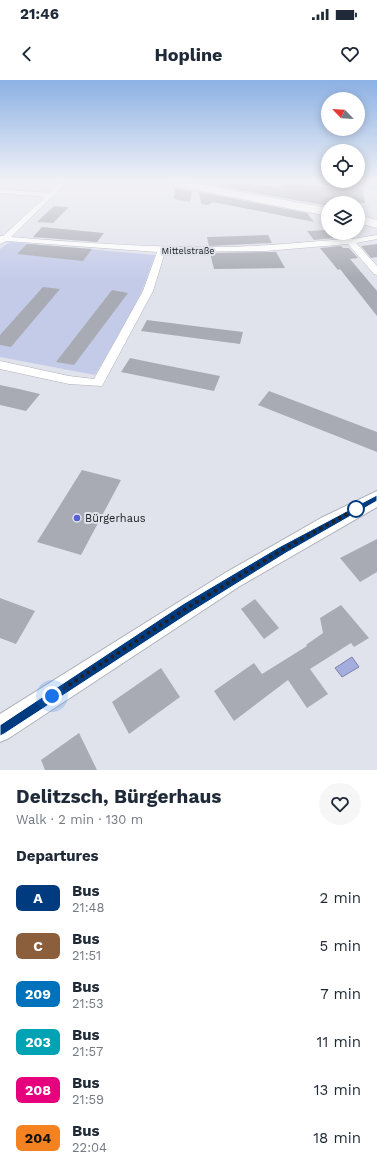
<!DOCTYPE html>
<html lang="en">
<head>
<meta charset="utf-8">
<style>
  :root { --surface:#fff; --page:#f6f6f7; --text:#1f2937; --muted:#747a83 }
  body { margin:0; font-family:"Work Sans",sans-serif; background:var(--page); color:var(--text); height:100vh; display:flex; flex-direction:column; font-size:15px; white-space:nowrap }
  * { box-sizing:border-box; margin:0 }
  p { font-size:13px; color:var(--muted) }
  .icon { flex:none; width:22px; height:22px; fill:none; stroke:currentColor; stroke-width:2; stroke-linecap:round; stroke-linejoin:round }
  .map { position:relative; height:690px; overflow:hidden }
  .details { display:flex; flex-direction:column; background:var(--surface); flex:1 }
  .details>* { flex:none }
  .badge { padding:0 8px; border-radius:6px; font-size:14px; line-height:26px }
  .needle { width:26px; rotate:295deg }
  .fabs { position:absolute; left:321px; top:12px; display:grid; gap:8px }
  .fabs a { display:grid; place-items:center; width:44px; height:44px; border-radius:50%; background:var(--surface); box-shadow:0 2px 10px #0003; font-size:20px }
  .you { position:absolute; width:20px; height:20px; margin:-10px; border:3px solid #fff; border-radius:50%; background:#1a73e8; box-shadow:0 0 0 6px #1a73e833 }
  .map>.badge { position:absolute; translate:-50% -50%; box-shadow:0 0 0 2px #fff }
  h2 { padding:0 16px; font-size:15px; line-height:36px }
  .round { display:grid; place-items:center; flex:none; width:42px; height:42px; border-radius:21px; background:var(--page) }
  .summary { display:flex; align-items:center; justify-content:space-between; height:68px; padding:0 16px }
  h1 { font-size:19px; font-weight:700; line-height:30px }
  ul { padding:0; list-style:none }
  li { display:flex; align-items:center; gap:12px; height:48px; padding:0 16px }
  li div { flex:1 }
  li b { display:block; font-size:15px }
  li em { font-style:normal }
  li .badge { min-width:44px; font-weight:700; text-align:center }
  .status { display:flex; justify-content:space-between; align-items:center; height:28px; padding:0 20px; background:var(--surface); direction:ltr }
  .status svg { height:11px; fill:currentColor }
  header { display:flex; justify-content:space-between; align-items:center; height:52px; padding:0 16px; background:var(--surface); font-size:18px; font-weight:700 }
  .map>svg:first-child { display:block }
</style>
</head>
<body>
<div class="status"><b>21:46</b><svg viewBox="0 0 49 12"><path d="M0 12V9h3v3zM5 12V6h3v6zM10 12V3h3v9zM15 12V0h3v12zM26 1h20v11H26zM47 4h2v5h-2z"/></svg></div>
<header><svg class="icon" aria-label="back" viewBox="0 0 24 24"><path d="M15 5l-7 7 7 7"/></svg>Hopline<svg class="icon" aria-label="heart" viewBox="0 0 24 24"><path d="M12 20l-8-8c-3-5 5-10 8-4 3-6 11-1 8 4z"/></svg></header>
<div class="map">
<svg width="377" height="690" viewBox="0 0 377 690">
  <rect width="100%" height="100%" fill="#e1e3ec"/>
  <!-- green -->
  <g fill="#c4cbe9">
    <polygon points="317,102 377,102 377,109 318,105"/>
    <polygon points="10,162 155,175 142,211 122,250 95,295 0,277 0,169"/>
  </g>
  <!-- water -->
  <polygon fill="#a3adde" stroke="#7c83a6" points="352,577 359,587 342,597 335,588"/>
  <!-- building -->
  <g fill="#a9abb4">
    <polygon points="197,102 247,102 279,108 285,102 293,102 329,108 329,107 363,109 365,123 328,123 328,126"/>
    <polygon points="175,108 192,111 190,122 174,119"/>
    <polygon points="199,112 307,133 314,142 213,122 208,125 201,124"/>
    <polygon points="54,126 69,127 53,143 37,142"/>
    <polygon points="42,147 83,151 104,153 97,162 33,157"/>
    <polygon points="326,150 334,158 314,160 307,151"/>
    <polygon points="268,155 272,163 209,166 207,157"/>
    <polygon points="27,164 92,169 83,181 17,174"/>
    <polygon points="377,164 377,177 371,178 361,166"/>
    <polygon points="341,166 343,168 349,168 358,178 350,179 377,211 377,236 340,189 338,190 320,168"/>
    <polygon points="266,172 276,172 285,188 214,189 210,173"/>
    <polygon points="43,207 60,209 11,267 0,265 0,255"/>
    <polygon points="112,210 128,213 74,285 56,282"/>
    <polygon points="147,240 210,248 243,252 240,264 141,251"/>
    <polygon points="130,278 159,284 220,296 214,311 121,292"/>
    <polygon points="0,305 19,309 40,314 26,331 0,325"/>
    <polygon points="269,311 377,352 377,372 258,325"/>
    <polygon points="82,390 121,400 81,475 37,462"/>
    <polygon points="377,459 377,492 360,502 340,478"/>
    <polygon points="0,518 35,531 16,564 0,558"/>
    <polygon points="255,519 279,548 264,559 241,529"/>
    <polygon points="341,525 369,558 354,567 351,563 310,589 328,614 307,628 288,600 234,641 214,611 254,583 262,594 307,566 306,565 323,553 320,538"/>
    <polygon points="161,588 180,617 129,654 112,622"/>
    <polygon points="79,653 97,690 45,690 41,680"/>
  </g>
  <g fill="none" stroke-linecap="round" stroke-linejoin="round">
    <defs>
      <path id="minor" d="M60,102h7l-56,55c72,6 144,11 216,10 40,-1 79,-5 118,-8l4,-1 3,1 25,-4v4l-21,4 21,23v9l-3,-1 -26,-30 -82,7 -101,1 -12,39 -51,95 -33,-2 -69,-15v-8l69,15 25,3 49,-88 14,-39 -150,-11 -7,3v-8h3l42,-39 -45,-4v-4l49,4z"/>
      <polygon id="tertiary" points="377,411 377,427 240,506 9,658 0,662 0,634 225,493 321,438"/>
      <g id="primary">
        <polygon points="165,102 188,102 328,128 328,136 170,105"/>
        <polygon points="358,135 377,140 377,148 358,143"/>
      </g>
    </defs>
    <!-- minor casing -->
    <use href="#minor" stroke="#afb1ba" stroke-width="1"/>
    <!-- tertiary casing -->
    <use href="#tertiary" stroke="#afb1ba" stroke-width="2"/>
    <!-- primary casing -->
    <use href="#primary" stroke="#afb1ba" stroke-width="1"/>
    <!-- minor -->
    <use href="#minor" fill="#fff" fill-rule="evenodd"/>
    <!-- tertiary -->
    <use href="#tertiary" fill="#fff" fill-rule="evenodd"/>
    <!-- primary -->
    <use href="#primary" fill="#fff" fill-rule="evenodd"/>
  </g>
  <!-- sky -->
  <linearGradient id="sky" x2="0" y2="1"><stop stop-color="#8cb1e4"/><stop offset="0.51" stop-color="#f2f2f6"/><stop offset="1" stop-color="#f2f2f6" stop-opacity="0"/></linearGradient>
  <rect width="377" height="199" fill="url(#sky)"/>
  <!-- line -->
  <polygon fill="#003b80" stroke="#fff" points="377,415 377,421 286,473 191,532 4,654 0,656 0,645 183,524 279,467"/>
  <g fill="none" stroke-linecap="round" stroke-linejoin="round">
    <!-- walk -->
    <polyline stroke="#212225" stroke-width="4" stroke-dasharray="0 7.2" points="52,616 187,528 282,470 356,429"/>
  </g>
  <!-- markers -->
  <circle fill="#fff" stroke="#003b80" stroke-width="2" cx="356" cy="429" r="8"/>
  <circle fill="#5860d7" stroke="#e1e3ec" stroke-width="1.5" cx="77" cy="438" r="4"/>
  <g text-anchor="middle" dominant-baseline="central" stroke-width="4" stroke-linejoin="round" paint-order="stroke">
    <!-- far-street labels -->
    <g font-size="9" fill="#212225" stroke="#e1e3ec">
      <text x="188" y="171">Mittelstraße</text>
    </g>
    <!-- poi labels -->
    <g font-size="11" fill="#212225" stroke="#e1e3ec" text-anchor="start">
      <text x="85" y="438">Bürgerhaus</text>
    </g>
  </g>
</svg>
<div class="fabs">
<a><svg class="needle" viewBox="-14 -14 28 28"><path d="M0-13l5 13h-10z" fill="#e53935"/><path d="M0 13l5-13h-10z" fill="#747a83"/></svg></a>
<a><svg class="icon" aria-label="locate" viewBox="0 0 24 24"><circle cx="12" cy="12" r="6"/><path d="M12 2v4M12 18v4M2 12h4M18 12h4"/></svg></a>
<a><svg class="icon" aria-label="layers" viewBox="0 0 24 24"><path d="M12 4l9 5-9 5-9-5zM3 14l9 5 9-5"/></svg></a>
</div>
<div class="you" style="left:52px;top:616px"></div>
</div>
<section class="details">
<div class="summary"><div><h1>Delitzsch, Bürgerhaus</h1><p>Walk · 2 min · 130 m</p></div><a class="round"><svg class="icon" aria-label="heart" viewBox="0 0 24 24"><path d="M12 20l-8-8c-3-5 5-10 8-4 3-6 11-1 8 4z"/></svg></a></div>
<h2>Departures</h2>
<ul>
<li><span class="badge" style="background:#003b80;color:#fff">A</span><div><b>Bus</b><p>21:48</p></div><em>2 min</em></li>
<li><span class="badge" style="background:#8b5e3c;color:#fff">C</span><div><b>Bus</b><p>21:51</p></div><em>5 min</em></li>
<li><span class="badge" style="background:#0072bc;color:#fff">209</span><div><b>Bus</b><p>21:53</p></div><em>7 min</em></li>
<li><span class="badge" style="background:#00a3b4;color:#fff">203</span><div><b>Bus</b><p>21:57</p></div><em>11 min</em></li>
<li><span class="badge" style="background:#e6007e;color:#fff">208</span><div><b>Bus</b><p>21:59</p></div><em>13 min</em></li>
<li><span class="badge" style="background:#f58220;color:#111">204</span><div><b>Bus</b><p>22:04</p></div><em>18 min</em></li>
</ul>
</section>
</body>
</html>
